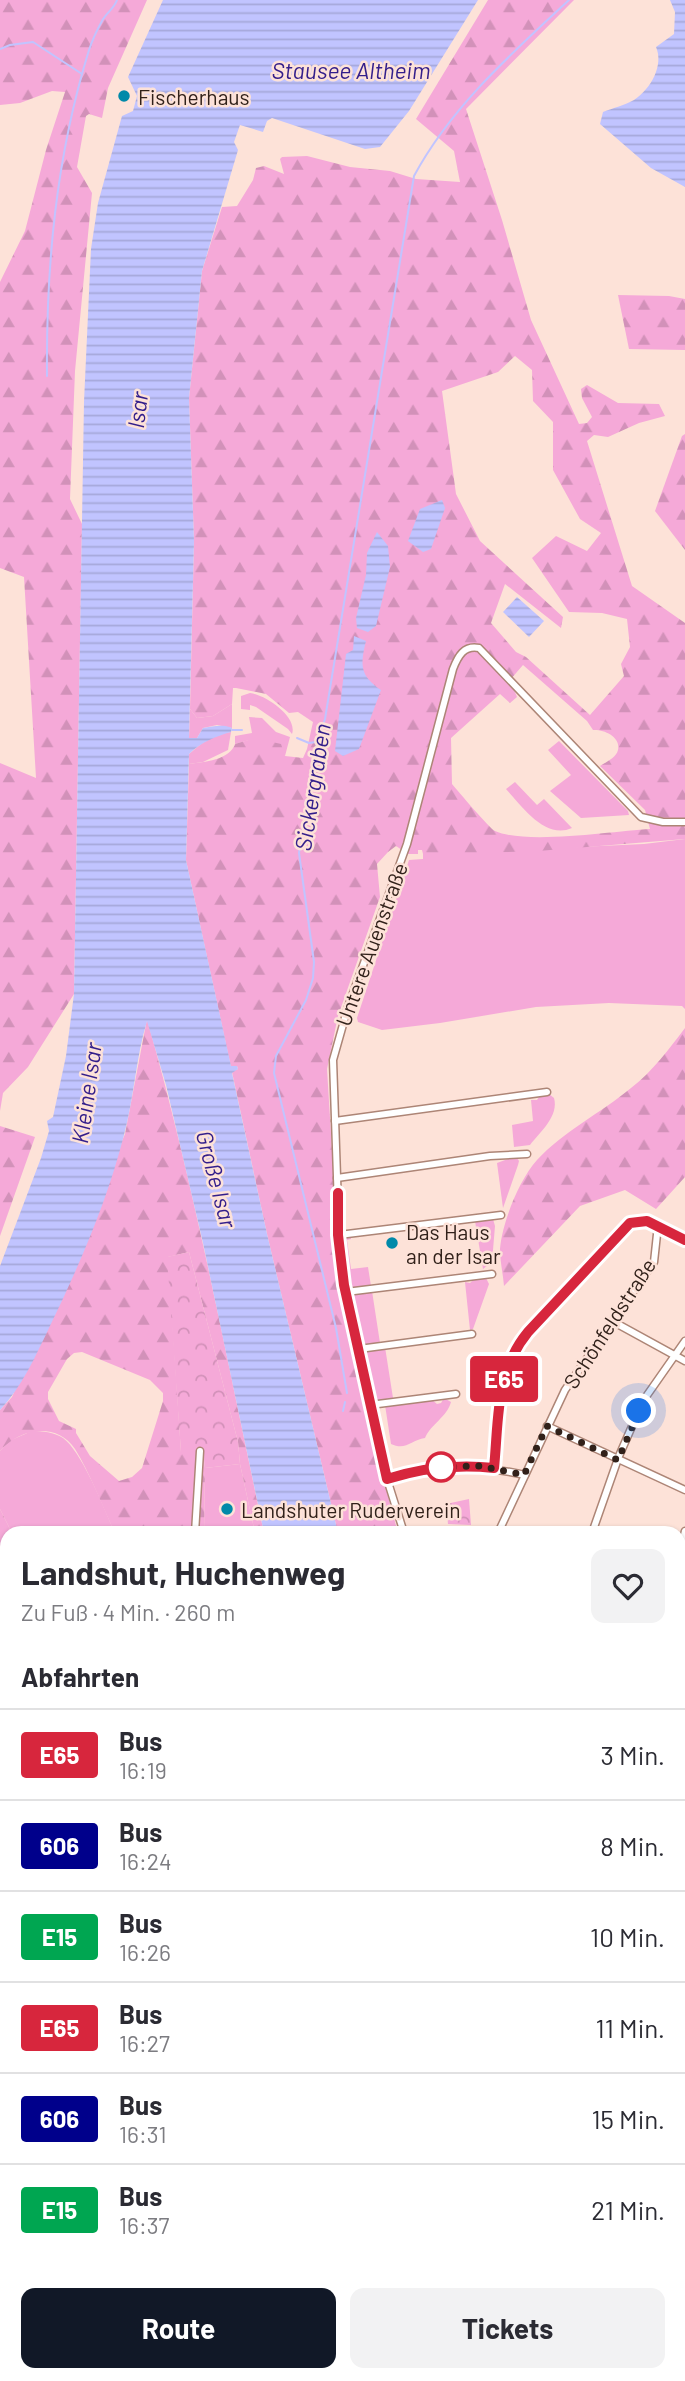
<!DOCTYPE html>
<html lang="de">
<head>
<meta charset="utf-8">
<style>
  :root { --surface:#fff; --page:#f2f2f3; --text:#2b2b33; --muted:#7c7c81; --line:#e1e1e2; --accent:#111827 }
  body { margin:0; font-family:Barlow,sans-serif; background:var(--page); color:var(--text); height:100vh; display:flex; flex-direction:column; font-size:26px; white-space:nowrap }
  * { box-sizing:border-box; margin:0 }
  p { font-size:23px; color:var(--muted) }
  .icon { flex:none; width:38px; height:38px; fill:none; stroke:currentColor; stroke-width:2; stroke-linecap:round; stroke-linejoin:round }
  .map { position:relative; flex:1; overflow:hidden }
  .side { position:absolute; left:0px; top:1526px; width:686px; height:856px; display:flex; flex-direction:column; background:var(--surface); border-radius:21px 21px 0 0; box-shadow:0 2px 5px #0004 }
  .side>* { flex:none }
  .badge { padding:0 14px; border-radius:5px; font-size:24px; line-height:46px }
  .you { position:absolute; width:35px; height:35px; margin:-18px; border:5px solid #fff; border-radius:50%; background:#1a73e8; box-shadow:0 0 0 10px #1a73e833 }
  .map>.badge { position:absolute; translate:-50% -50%; box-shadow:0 0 0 4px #fff }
  h2 { padding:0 21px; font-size:26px; line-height:63px }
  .round { display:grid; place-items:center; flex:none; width:74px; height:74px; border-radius:14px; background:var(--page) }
  .overview { display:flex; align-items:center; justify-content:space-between; height:119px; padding:0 21px }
  h1 { font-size:33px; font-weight:700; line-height:52px }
  .action { display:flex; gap:14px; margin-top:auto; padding:14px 21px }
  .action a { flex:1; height:80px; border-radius:14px; background:var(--accent); color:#fff; font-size:28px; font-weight:700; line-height:80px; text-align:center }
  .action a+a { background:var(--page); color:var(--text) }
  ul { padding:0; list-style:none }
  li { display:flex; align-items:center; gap:21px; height:91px; padding:0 21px; border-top:2px solid var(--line) }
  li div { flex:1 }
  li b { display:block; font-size:26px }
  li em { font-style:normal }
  li .badge { min-width:77px; font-weight:700; text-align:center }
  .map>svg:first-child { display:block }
</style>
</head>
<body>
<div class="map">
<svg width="685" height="2381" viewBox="0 0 685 2381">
  <defs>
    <pattern id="forest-firs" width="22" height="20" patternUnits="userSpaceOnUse" patternTransform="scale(1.75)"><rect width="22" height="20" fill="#f5a9d8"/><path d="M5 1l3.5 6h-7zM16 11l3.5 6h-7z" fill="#d291b9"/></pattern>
    <pattern id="park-crowns" width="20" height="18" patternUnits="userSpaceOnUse" patternTransform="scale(1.75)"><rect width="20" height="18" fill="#f5a9d8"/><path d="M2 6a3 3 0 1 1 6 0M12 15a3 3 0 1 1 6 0" fill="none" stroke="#d291b9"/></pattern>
    <pattern id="water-rules" width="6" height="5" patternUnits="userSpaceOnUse" patternTransform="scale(1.75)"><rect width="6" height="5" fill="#c1c4ff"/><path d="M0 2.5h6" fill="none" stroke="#a6a8da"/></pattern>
  </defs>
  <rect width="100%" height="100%" fill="#fde2d8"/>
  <!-- grass -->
  <g fill="#f5a9d8">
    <path d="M250,693c16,2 48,24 42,41l-4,-5 -32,-22 -6,-2v5l-9,-1v-13z"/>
    <polygon points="232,704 232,728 217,725 203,728 197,738 189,738 190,709 197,718 213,716"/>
    <path d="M249,717l13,1 14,14 14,5 -5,19c-21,-17 -24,-20 -50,-12v-8l17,-3z"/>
    <polygon points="231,732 228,750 203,762 189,764 189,754 201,744 219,733"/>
    <polygon points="559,741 628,811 629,815 581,818 550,791 571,775 548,750"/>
    <path d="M515,782l22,23 7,-6 28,29c-27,12 -50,-22 -66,-39z"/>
    <polygon points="685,839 685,1009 682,1006 609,1003 536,1007 440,1023 382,1030 358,1022 357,1018 409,860 423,859 423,854 644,844"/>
    <path d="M541,1094h8l5,4c5,18 -13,33 -24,47l-16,2 -2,-22 21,-4 -2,-21h6z"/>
    <polygon points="516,1156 519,1161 518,1165 503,1208 497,1163"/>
    <polygon points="484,1219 493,1219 495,1226 492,1262 483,1269 475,1221"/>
    <polygon points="351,1236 351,1239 347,1240 351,1269 368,1267 371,1286 351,1289 348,1287 349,1284 347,1271 345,1271 342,1243 345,1237"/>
    <polygon points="482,1277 486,1278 489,1284 473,1329 470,1330 465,1282 470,1283 475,1278"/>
    <polygon points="372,1291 380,1343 362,1345 361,1341 363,1340 361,1328 358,1328 352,1294"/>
    <polygon points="385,1347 393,1398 374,1401 372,1395 375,1394 372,1381 369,1381 364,1353"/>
    <path d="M444,1398l7,4c-4,15 -20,22 -26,36 -14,2 -19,13 -34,6l-6,-39 1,2 4,-3c8,2 14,-1 22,-2v2l19,-5 6,5 4,-1z"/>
    <path d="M32,1431c10,0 22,1 31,7 20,15 41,71 52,95h-103l-12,-24v-58l9,-10z"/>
    <polygon points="240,1464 255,1533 204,1533 205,1468"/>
    <polygon points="679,1910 685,1914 685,2014 679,2024"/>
  </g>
  <!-- forest -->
  <g fill="url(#forest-firs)" fill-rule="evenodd">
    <polygon points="0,0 147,0 108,88 102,118 89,114 86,116 77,167 92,193 75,371 70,499 82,524 74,994 28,1067 3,1093 0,1111 0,763 36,778 24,577 0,568 0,282 25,231 46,150 65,92 52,91 20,103 0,105"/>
    <path d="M488,0h86l-108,109 36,111 29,100 48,104 8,-1 5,-6 -10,-19 -1,-9 6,-4 31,18 41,1 6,12 -26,7 -31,14 -14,-2 -7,6 45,145 53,37v216l-147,12 -112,4 -3,-1 -1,-4h-4v4h-10l-12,-8 -8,6 -11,12 3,33 -42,119 -11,53 7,114 -3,17 4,7v26l6,52 13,58 11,68 33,122h-60l-71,-299 -35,-162 6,-3 -1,-3 -6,1 -45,-207 3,-96c15,-2 41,-4 46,-20l20,-6 26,6 4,12 18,2 4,-9 6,-27 -15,-10 -9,1 -23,-19 -30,-6h-3l-1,16 -19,12 -16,2 -7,-9 4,-168 -5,-143 13,-127 20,-64 15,-1 16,-26 3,-12 8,-2 20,8 -4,-15 2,-2 25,-1 43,11 40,4 26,8 44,3 -6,-31 -38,-32zM515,356l17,14 1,31 20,21v48l27,49 21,14 -14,18 -31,-15 -24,22 37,54 33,1 25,6 3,28 -9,17 3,12 -34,39 -64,-58 -10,-5 -25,-29 14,-39 56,44 2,-11 -83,-76 -24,-47 -14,-103 56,-19zM523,665l64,56 6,9c11,-1 28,7 25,20 -2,8 -12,12 -18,16l45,44 5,19c-36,2 -124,16 -155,2 -5,-2 -37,-40 -43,-47l-1,-46 49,-44 10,9 7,-6 -7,-17z"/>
    <polygon points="618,295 669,296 685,299 685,350 629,349"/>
    <polygon points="685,434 685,550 655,511 682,436"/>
    <path d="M147,1019c48,169 80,342 117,514h-9l-15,-69 -2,-22 -49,-190 -21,5 13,195h22l2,16 -1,65h-89c-13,-27 -24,-58 -40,-84 -19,-28 -56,-20 -75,2v-41l12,-13 113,-263zM82,1352l68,28 13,13v8l-21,67 -10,9 -13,4 -29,-25 -14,-23v-4l-17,-8 -11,-22v-7l19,-33 7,-6z"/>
    <path d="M685,1028v149l-29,32 -31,-19 -45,16 -76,80c-1,-12 -4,-25 -4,-37 2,-26 19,-69 37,-89 27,-29 64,-47 94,-72 22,-17 38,-39 54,-60z"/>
    <polygon points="0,1126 35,1137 0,1236"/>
    <polygon points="0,1509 12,1533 7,1533 7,1586 0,1580"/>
    <polygon points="7,1712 7,1814 0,1828 0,1721"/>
  </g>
  <!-- park -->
  <g fill="url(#park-crowns)">
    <polygon points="189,1252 238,1442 240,1464 205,1468 203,1452 181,1452 167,1257"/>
    <polygon points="469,1499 471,1525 448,1524 446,1504"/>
  </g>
  <!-- water -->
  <g fill="url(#water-rules)">
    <path d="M163,0h315l-69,111 -29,36 -15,2 -93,-31 -5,3 -4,11 -23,-7 -6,17 4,8 -36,121 -13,127 5,143 -5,197h8l6,-10c10,-2 21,-4 29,0l-1,4c-14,4 -30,10 -42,22l-3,106 45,206h6l1,3 -6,4 35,161 71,299h-74l-61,-290 -37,-158 -19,-64c-11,36 -13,77 -23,114 -17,67 -45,131 -75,193 -14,29 -27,59 -49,82v-144l41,-108 8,-27 -2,-10 6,-4 13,-61 8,-62 10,-592 7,-153 7,-46 24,-87 11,-5 4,-15 -9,-19z"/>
    <path d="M670,0h15v187l-34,-19 -51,-44 3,-12c10,-4 22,-7 31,-12 17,-11 30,-35 22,-53l18,-13 1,-22z"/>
    <polygon points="442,500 445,508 431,549 423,552 408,541 420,509"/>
    <polygon points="377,532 388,546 390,567 376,626 368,632 357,628 356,618 366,575 367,553"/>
    <polygon points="517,597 544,621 529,637 503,612"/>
    <path d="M354,636l12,5c-6,24 -6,35 15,49l-22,59 -16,7 -8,-5 11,-97 7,-4z"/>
  </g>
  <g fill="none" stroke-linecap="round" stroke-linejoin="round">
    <!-- stream -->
    <g stroke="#c1c4ff" stroke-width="2">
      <polyline points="0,49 10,45 33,42 82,74"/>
      <path d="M47,376c-1,-111 9,-219 42,-326 3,-9 8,-20 13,-29 4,-8 12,-12 15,-21"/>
      <polyline points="232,730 242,730"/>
      <polyline points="297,738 309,743 316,742"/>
      <path d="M347,1393l-11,-65 -62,-255 2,-17 30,-56 7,-22 1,-16 -15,-109 18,-111 8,-23 89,-543c37,-69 98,-123 155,-176"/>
      <polyline points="343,1411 345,1402"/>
    </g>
    <defs>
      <g id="minor">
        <polyline points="335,1121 547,1092"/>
        <polyline points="337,1178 490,1156 527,1154"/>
        <polyline points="339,1235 501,1215"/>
        <polyline points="346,1292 492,1274"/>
        <polyline points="612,1321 685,1361"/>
        <polyline points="359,1349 472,1334"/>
        <polyline points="370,1405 456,1394"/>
        <polyline points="547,1426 685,1490"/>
        <path d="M494,1468c5,-50 1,-96 35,-136l101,-109 17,-2 38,19"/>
        <path d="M387,1479c48,-15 88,-15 138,-4"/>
        <polyline points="500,1529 514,1533"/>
        <polyline points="195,1533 200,1451"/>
        <path d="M404,1533l-17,-54 -43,-194 -5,-50 -6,-175 15,-53 59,-163 46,-175c5,-13 11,-24 26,-21l162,169 22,5h22"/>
        <polyline points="498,1533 565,1390 654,1262 658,1225"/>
        <polyline points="592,1533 619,1456 643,1401 685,1341"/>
        <polyline points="679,1555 685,1531"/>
        <polyline points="679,1645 682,1715 685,1719"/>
        <polyline points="679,1792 685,1782"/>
        <polyline points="0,1828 7,1811"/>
        <polyline points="0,1896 7,1899"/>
        <polyline points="0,2003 7,2005"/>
        <polyline points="0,2055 7,2057"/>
        <polyline points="679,2078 685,2069"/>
        <polyline points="679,2182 685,2186"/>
        <polyline points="0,2190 7,2159"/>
        <polyline points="0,2287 7,2289"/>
        <polyline points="680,2362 685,2355"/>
        <polyline points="69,2381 74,2375"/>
        <polyline points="296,2381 300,2375"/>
        <polyline points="394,2381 399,2375"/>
      </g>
      <polyline id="secondary" points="679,2251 685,2241"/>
      <g id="primary">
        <polyline points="0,2162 7,2165"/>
        <polyline points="311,2375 318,2381"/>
        <polyline points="596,2381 598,2379 601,2381"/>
      </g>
    </defs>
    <!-- minor casing -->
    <use href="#minor" stroke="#ad8576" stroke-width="9"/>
    <!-- secondary casing -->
    <use href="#secondary" stroke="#ad8576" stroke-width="11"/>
    <!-- primary casing -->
    <use href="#primary" stroke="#fff" stroke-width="13"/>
    <!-- minor -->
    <use href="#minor" stroke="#fff" stroke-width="6"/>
    <!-- secondary -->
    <use href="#secondary" stroke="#e7e2b8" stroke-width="9"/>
    <!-- primary -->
    <use href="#primary" stroke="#cec570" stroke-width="10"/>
  </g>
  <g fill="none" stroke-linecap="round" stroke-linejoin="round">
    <defs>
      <path id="line" d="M338,1193v42l6,50 43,194c35,-11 70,-15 107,-11 5,-50 1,-96 34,-136l102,-109 17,-2 38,19"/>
    </defs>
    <!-- line casing -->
    <use href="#line" stroke="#fff" stroke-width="16"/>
    <!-- line -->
    <use href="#line" stroke="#d7263d" stroke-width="10"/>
    <!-- walk -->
    <polyline stroke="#31211a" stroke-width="7" stroke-dasharray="0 12.6" points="441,1467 481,1466 524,1475 547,1426 618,1460 639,1411"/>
  </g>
  <!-- markers -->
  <g fill="#0089a9" stroke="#fde2d8" stroke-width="2.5">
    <circle cx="124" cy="96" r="7"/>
    <circle cx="392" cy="1243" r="7"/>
    <circle cx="227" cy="1509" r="7"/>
  </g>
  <circle fill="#fff" stroke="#d7263d" stroke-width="3.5" cx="441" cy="1467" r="14"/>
  <g text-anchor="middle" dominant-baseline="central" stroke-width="5" stroke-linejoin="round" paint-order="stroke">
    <!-- poi labels -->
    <g font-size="21" fill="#31211a" stroke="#fde2d8" text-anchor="start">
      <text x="138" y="96">Fischerhaus</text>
      <text x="406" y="1231">Das Haus<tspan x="406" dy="24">an der Isar</tspan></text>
      <text x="241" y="1509">Landshuter Ruderverein</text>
    </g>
    <!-- street labels -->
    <g font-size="21" fill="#31211a" stroke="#fde2d8">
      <text transform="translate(371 944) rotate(-70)">Untere Auenstraße</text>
      <text transform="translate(609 1323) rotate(-57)">Schönfeldstraße</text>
    </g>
    <!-- water labels -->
    <g font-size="23" font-style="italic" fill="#331e8b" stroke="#fde2d8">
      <text x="351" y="70">Stausee Altheim</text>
      <text transform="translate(137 410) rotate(-83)">Isar</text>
      <text transform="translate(312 787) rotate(-81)">Sickergraben</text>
      <text transform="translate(86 1093) rotate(-82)">Kleine Isar</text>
      <text transform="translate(217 1179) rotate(75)">Große Isar</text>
    </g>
  </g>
</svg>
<div class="you" style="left:639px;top:1411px"></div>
<b class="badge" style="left:504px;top:1379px;background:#d7263d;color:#fff">E65</b>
<section class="side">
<div class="overview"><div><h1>Landshut, Huchenweg</h1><p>Zu Fuß · 4 Min. · 260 m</p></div><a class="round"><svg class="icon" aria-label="heart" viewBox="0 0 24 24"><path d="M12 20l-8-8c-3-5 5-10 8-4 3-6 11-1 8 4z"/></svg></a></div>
<h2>Abfahrten</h2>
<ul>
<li><span class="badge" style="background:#d7263d;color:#fff">E65</span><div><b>Bus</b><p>16:19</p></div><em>3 Min.</em></li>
<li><span class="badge" style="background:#00008b;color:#fff">606</span><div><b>Bus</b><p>16:24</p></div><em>8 Min.</em></li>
<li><span class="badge" style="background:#00a651;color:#fff">E15</span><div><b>Bus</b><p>16:26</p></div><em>10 Min.</em></li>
<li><span class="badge" style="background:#d7263d;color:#fff">E65</span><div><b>Bus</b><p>16:27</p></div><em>11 Min.</em></li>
<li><span class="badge" style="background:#00008b;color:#fff">606</span><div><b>Bus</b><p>16:31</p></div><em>15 Min.</em></li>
<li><span class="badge" style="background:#00a651;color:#fff">E15</span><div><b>Bus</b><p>16:37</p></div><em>21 Min.</em></li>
</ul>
<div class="action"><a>Route</a><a>Tickets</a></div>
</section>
</div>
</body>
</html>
